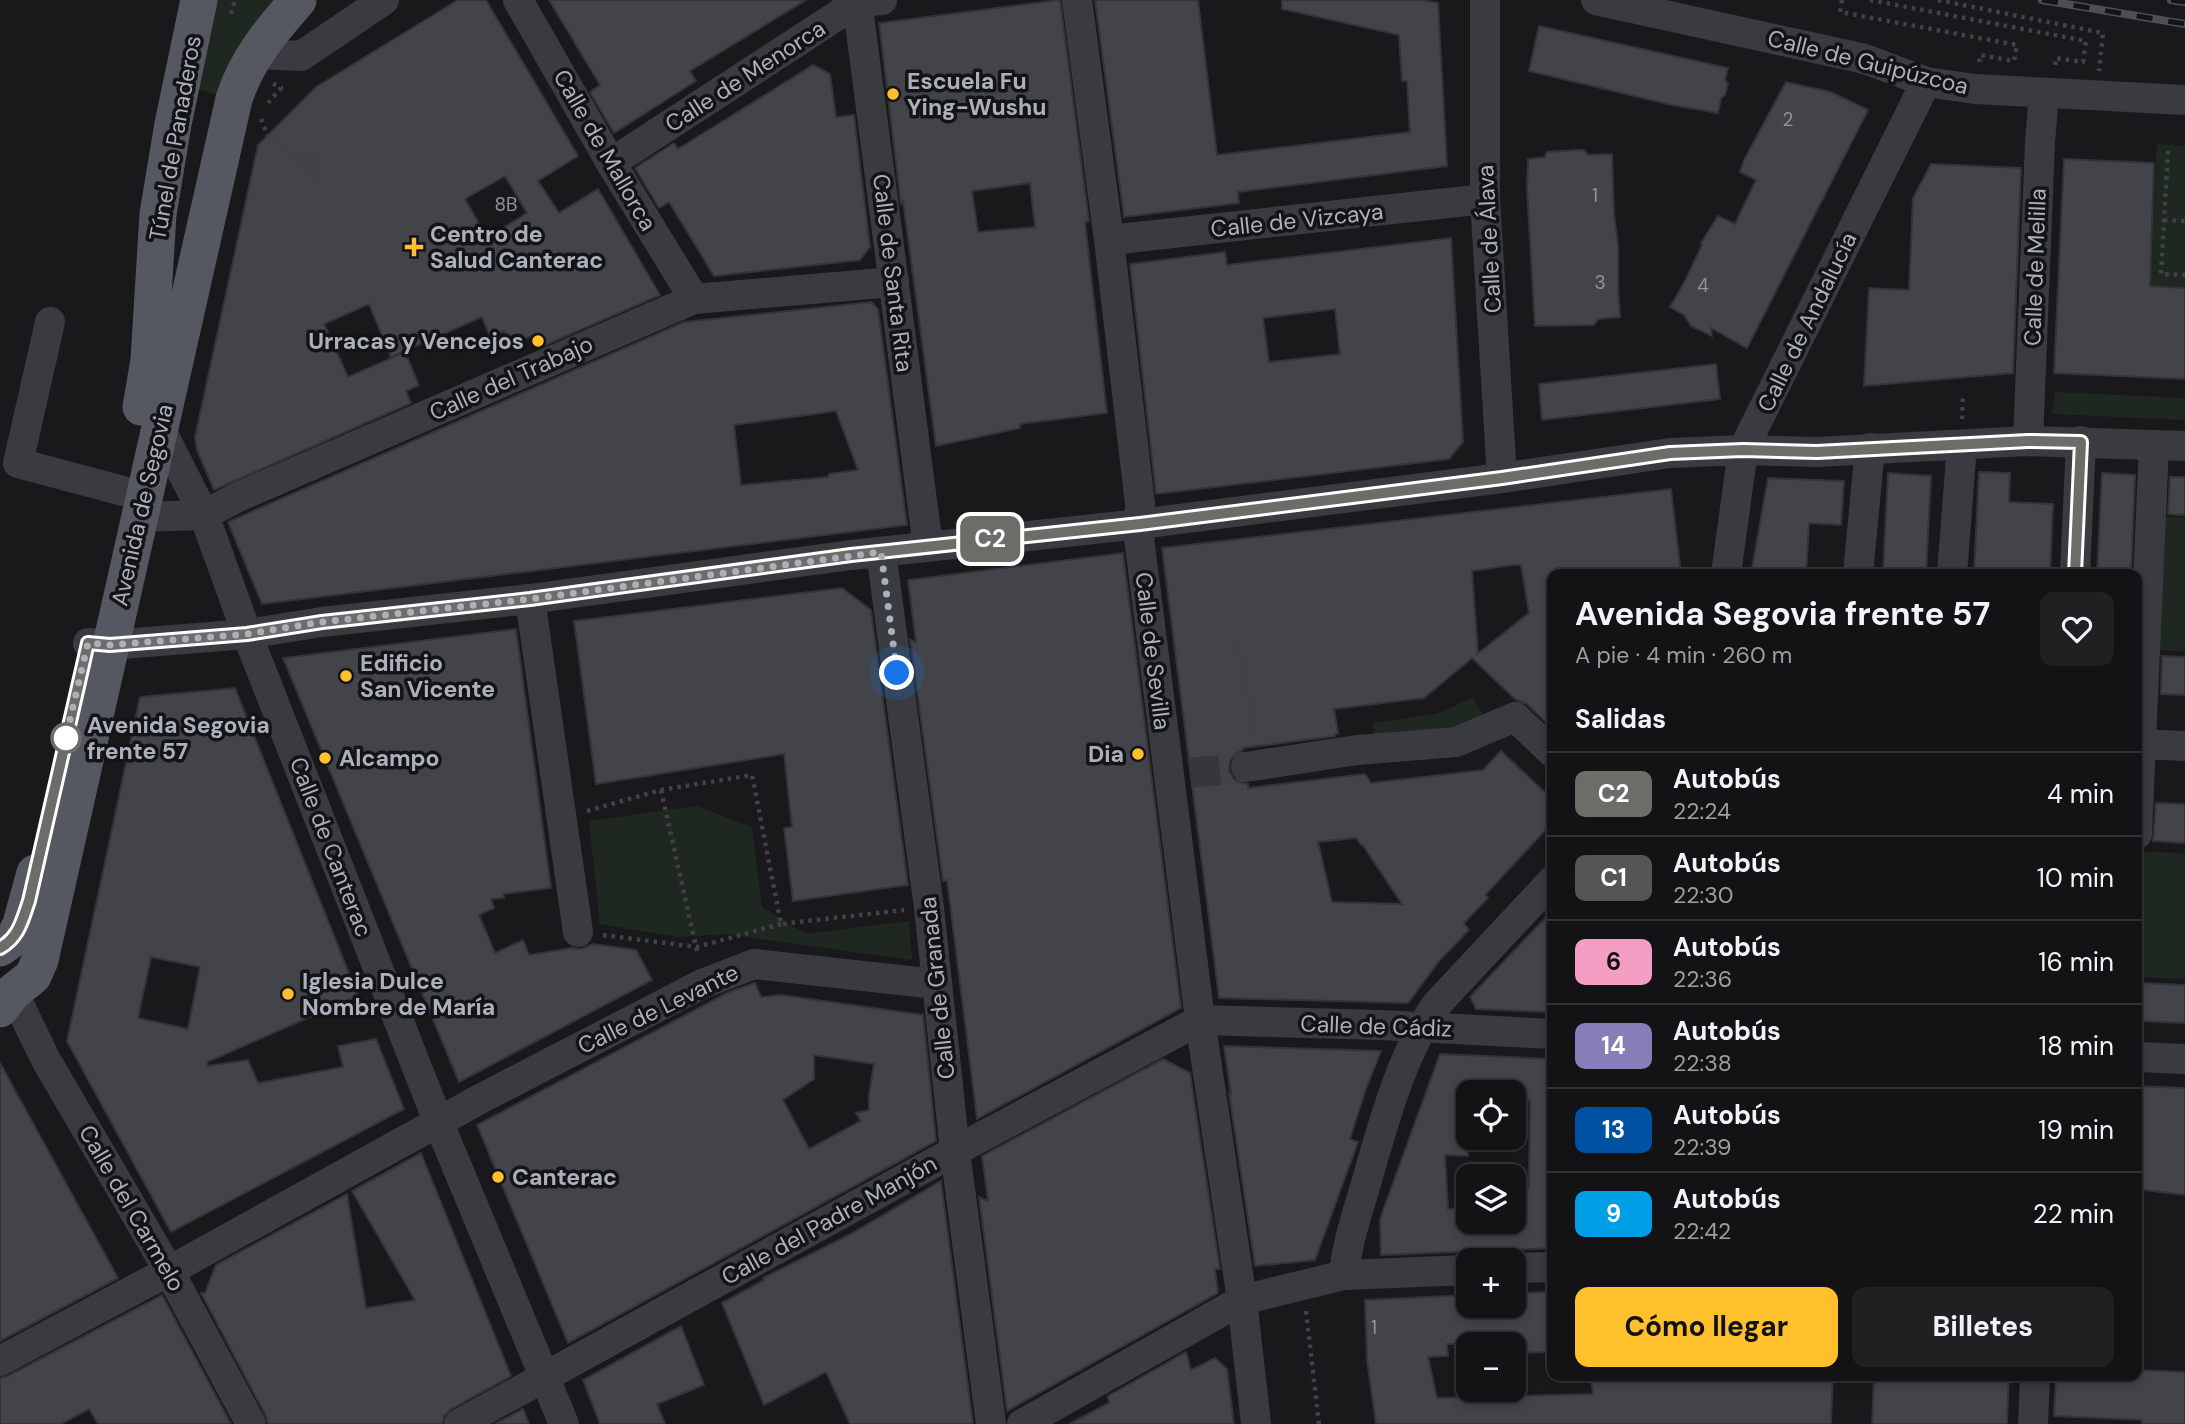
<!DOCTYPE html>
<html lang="es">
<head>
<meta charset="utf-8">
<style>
  :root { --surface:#131315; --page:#202022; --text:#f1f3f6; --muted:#9d9ea0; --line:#323234; --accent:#ffc02e }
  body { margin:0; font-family:"DM Sans",sans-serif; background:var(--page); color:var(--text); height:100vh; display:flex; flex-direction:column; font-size:26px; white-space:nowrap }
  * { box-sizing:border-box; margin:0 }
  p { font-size:23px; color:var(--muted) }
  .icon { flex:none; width:38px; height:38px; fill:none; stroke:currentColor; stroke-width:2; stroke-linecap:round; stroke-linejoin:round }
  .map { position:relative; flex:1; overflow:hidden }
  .details { position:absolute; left:1547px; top:569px; width:595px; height:812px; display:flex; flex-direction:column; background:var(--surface); border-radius:14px; box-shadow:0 4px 10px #0003,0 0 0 2px var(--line) }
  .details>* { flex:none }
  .badge { padding:0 14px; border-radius:10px; font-size:24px; line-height:46px }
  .controls { position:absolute; left:1456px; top:1080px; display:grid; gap:14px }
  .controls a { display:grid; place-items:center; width:70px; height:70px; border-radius:14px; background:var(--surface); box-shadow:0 4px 10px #0003,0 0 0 2px var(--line); font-size:35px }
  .you { position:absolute; width:35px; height:35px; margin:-18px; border:5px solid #fff; border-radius:50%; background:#1a73e8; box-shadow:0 0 0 10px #1a73e833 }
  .map>.badge { position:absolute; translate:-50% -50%; box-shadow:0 0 0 4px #fff }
  h2 { padding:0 28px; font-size:26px; line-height:63px }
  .round { display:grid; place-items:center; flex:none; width:74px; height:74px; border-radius:14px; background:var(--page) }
  .summary { display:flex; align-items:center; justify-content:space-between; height:119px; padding:0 28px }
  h1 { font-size:33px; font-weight:700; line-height:52px }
  .primary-button { display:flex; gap:14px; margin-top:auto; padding:14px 28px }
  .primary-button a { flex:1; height:80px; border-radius:14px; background:var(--accent); color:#111; font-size:28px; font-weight:700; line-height:80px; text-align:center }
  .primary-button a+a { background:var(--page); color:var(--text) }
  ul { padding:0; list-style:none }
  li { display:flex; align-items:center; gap:21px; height:84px; padding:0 28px; border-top:2px solid var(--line) }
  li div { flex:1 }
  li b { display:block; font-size:26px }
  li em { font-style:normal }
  li .badge { min-width:77px; font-weight:700; text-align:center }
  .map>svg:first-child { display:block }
</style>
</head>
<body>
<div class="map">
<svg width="2185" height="1424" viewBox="0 0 2185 1424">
  <rect width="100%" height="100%" fill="#19191c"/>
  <!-- green -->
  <g fill="#1f2820">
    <polygon points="216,0 278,0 224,96 197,89"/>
    <polygon points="2157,144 2185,146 2185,287 2150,285"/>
    <polygon points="2055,392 2185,398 2185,420 2052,414"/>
    <polygon points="2164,517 2185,518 2185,651 2155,650"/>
    <polygon points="1473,698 1485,717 1453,732 1374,735 1373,723 1436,714"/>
    <polygon points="696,806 752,827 762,907 806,934 909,921 912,960 725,934 678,937 600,924 589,821"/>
    <polygon points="2142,852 2185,853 2185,979 2140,977"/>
  </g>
  <!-- building -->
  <g fill="#434449" stroke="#333338" stroke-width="2" fill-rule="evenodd">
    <path d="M458,0h28l92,156 -40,25 21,32 39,-24 62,106 -119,52 -6,-13 -25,12 -6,-15 -14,6 -8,-20 -91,40 -22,-53 -45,20 24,53 57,-25 14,33 -13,6 5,12 -197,87 -17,-40 -2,-13 63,-292 58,-58zM505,176l22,37 -40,25 -22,-39z"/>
    <polygon points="549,0 806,0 690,71 696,81 614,133 590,92 600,85"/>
    <path d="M1060,0l29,221 -4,1 22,191 -87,11v4l-84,18 -33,-245 -2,3 -22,-181zM1030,183l5,44 -57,5 -6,-41z"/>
    <polygon points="1095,0 1198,0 1217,155 1410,132 1407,81 1402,81 1399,35 1282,9 1282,0 1423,0 1438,3 1447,166 1238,192 1239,203 1124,217"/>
    <polygon points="1539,26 1728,68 1725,80 1728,84 1725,95 1721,98 1718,113 1672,105 1529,71"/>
    <polygon points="813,65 830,74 836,117 854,115 870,247 860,260 714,276 669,202 659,208 635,168 674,143 678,149"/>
    <polygon points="1786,82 1831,92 1868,110 1747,348 1711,328 1712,336 1691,326 1684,315 1670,307 1684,283 1702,245 1701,243 1718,216 1735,224 1756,180 1740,172 1744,160"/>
    <polygon points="1578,150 1584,150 1588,155 1612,154 1614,213 1618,245 1618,288 1620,317 1598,319 1594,325 1535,326 1527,189 1528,159 1545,157 1547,152"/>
    <polygon points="2064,159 2154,163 2150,286 2185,288 2185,379 2054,373"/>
    <polygon points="1931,164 2021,168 2013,373 1864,386 1869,288 1909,290 1913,198"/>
    <path d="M1451,238l12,204 -14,17 -293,35 -26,-230 95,-12 2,13zM1335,309l5,45 -71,8 -6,-44z"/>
    <path d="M871,302l7,7 29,216 -645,79 -34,-82 456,-200zM836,411l22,59 -29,4 -1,3 -87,8 -7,-60z"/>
    <polygon points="1716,364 1720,399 1542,420 1539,384"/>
    <polygon points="1979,472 2010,473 2009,502 2053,504 2050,574 1974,574"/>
    <polygon points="1888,473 1931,476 1926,574 1883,574"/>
    <polygon points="2102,473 2135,475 2131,574 2097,574"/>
    <polygon points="2170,477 2185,477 2185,515 2168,514"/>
    <polygon points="1768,478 1844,481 1841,525 1809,523 1806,574 1751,574"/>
    <path d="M1671,489l10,85h-129v154l-25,-24 -11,-4 -44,-42 -48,40 -90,11 4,24 -3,1v2l-92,12v2l-8,4 -5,7 -1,9 4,8 7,5 8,1v4l117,-14 6,9 112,-13 18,-19 51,48v24l-67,72 3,3 -24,25 5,7 -29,30 -32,43 -189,-5 -57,-450zM1512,565h9l8,48 -53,42 2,-2 -6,-82zM1356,838l5,7 1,-1 40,60 -70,-2 -14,-60z"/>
    <polygon points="1123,553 1181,1008 977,1119 947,880 943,881 910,639 916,643 908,580"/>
    <polygon points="842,588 871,610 908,885 793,901 784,828 792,827 784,754 596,784 574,621"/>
    <polygon points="516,629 551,888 503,894 504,898 491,899 494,908 479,915 495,953 523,940 529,955 571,948 581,949 593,944 636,950 652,980 459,1082 283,658"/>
    <polygon points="2162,656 2185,657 2185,695 2161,694"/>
    <path d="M235,688l123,308 -151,66 1,4 40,-6 10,23 85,-16 -5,-21 38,-7 28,70 -233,123 -104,-191 73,-344zM151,957l49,10 -12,62 -50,-11z"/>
    <polygon points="2156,803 2185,804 2185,843 2153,841"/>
    <polygon points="1552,911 1552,1012 1476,1009 1470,997"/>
    <path d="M755,983l6,14 20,-2 142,20 13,126 -368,202 -91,-218 252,-133zM814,1055l60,9 -5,31v15l-13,3 5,8 -52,28 -26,-49 31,-21z"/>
    <polygon points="2142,983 2185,985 2185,1023 2140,1021"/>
    <polygon points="1224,1046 1381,1051 1366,1089 1350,1139 1358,1142 1315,1260 1255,1266 1229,1093 1231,1094"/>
    <path d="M1440,1054l112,5v189l-171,7 -1,-36zM1468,1092h46v8h16l-1,88 -5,1 1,17h-11v16h-46v-14l-20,1 -3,-54 23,1z"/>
    <polygon points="1163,1059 1190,1073 1220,1269 1215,1269 1218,1293 1007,1411 979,1197 988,1201 982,1156"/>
    <polygon points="0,1063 118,1278 0,1341"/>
    <polygon points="2137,1086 2185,1088 2185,1195 2137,1189"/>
    <polygon points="421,1153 511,1376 451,1409 444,1416 442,1424 268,1424 266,1416 201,1293 205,1293 216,1265 347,1194 366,1308 415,1300 352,1191"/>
    <polygon points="941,1181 973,1424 850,1424 826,1372 764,1405 722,1303 764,1280 763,1278 849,1235"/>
    <polygon points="1552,1292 1552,1352 1514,1353 1514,1344 1447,1344 1448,1356 1428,1357 1437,1398 1593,1394 1590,1376 1833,1376 1831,1424 1376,1424 1367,1360 1365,1300 1468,1295 1468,1306 1514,1306 1514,1293"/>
    <polygon points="162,1295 231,1424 98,1424 89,1409 61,1424 0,1424 0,1378 8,1376"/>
    <polygon points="681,1326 704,1385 657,1404 665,1424 600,1424 583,1380"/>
    <polygon points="1186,1352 1191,1370 1215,1358 1227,1369 1234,1424 1069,1424 1109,1403 1108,1396"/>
    <polygon points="2137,1370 2185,1372 2185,1424 2142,1424 2142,1420 2054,1416 2056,1376 2137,1376"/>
    <polygon points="1874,1376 2009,1376 2007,1424 1872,1424"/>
    <polygon points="523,1409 529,1424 495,1424"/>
  </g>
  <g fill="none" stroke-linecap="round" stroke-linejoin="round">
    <!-- minor-tunnel -->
    <polyline stroke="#36373c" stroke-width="30" stroke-dasharray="30 15" stroke-linecap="butt" points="1190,773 1246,767"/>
    <!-- path -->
    <g stroke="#404248" stroke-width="4.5" stroke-dasharray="3.5 5" stroke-linecap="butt">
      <polyline points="1842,0 1840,12 2017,45 2014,61 1980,55 1979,64"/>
      <polyline points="1870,0 2086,41 2083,62 2056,58 2055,66"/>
      <polyline points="1938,0 2103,33 2099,71"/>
      <polyline points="231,14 235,0"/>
      <polyline points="268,103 281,88 272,83"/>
      <polyline points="261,119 268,136 311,172 314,168 302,157 306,152 323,167 315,176 321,181"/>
      <polyline points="2168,151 2161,274 2185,275"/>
      <polyline points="2164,220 2185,221"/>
      <polyline points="1962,419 1963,395"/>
      <polyline points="1236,640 1257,740"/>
      <polyline points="661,790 698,956"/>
      <polyline points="587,811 661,790 752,775 781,924 904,910"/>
      <polyline points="603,935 697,947 781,924"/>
      <polyline points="1306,1311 1319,1424"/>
    </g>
    <!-- minor -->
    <g stroke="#3a3b41" stroke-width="30">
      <polyline points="518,0 611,163 694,299"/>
      <polyline points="857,0 928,547"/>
      <polyline points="1485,0 1485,199 1502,478"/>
      <polyline points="1596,0 1865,59 1926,82 1975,89 2185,100"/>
      <polyline points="255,54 301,56 384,0"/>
      <polyline points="611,163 858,2 882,0"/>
      <polyline points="1109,240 1485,199"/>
      <polyline points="50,322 18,463 123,491"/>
      <polyline points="160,428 204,515 247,634 438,1121 564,1424"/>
      <polyline points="2028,441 2040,142 2044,93"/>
      <polyline points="140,517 204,515 238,497 694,299 894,282"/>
      <polyline points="881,552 929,908 955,1151 991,1424"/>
      <polyline points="1726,574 1743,450 1926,82"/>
      <polyline points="1858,574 1870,448"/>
      <polyline points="1952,574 1962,445"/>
      <polyline points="2075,574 2081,441"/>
      <polyline points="530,599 578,932"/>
      <polyline points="88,643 110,645 247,634 322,622 530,599 851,555 1140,524 1502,478 1670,453 1743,450 1817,452 2028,441 2185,446"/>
      <polyline points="2137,744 2185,746"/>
      <polyline points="1246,767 1357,750 1456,742 1515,717 1552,752"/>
      <polyline points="2137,834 2154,445"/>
      <polyline points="13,992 46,1060 169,1271 251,1424"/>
      <polyline points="2137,1057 2185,1059"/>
      <polyline points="1514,1268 1552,1267"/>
      <path d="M1344,1275c3,-33 14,-64 23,-95 17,-59 34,-124 69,-175l116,-124"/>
      <polyline points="0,1361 169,1271 480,1099 702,984 754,964 936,984"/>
      <polyline points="459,1424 955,1151 1200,1020 1380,1025 1552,1034"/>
      <polyline points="1022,1424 1242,1300 1200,1020 1139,538 1140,504 1109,240 1077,0"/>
      <polyline points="1256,1424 1242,1300 1344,1275 1468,1270"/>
      <polyline points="2033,1424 2035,1376"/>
    </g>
    <!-- major -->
    <g stroke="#565861" stroke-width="37">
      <polyline points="141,407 149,360 158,214 173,124 199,0"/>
      <polyline points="0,948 14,938 21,924 35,873"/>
      <path d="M0,1009l13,-17 20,-16 7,-16 194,-861c13,-40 37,-68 64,-99"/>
    </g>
    <defs>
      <g id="rail">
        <polyline points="2042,0 2185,24"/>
        <polyline points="2171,0 2185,2"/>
      </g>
    </defs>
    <!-- rail casing -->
    <use href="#rail" stroke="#4d4f56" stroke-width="8"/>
    <!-- rail -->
    <use href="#rail" stroke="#141417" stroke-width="5" stroke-dasharray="16" stroke-linecap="butt"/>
  </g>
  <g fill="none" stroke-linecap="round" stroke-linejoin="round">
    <defs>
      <path id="line" d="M0,948c19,-11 22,-27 29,-47l59,-258 22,2 137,-11 75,-12 208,-23 321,-44 289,-31 362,-46 168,-25 73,-3 74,2 211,-11 53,1 -6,132"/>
    </defs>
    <!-- line casing -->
    <use href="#line" stroke="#fff" stroke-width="16"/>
    <!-- line -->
    <use href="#line" stroke="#6c6c69" stroke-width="10"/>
    <!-- walk -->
    <polyline stroke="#abb0bc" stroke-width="7" stroke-dasharray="0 12.6" points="66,738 65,741 88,643 110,645 247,634 322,622 530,599 881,552 897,673"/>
  </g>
  <!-- markers -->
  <g fill="#ffc02e" stroke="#141417" stroke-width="2.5">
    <circle cx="893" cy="94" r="7"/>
    <path d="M410.5 236.5h7v7h7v7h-7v7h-7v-7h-7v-7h7z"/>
    <circle cx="538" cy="341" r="7"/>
    <circle cx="346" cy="676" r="7"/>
    <circle cx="1138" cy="754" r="7"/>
    <circle cx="325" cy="758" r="7"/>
    <circle cx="288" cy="994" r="7"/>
    <circle cx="498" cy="1177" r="7"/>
  </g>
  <circle fill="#fff" stroke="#6c6c69" stroke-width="3.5" cx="66" cy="738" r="14"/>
  <g text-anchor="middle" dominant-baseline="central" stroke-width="7" stroke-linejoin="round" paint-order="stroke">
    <!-- number labels -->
    <g font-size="19" fill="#91959f">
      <text x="1788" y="119">2</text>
      <text x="1595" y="195">1</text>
      <text x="506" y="204">8B</text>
      <text x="1600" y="282">3</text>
      <text x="1703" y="285">4</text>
      <text x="1374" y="1327">1</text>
    </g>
    <!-- street labels -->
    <g font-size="23" fill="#abb0bc" stroke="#141417">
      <text transform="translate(1868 62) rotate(14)">Calle de Guipúzcoa</text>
      <text transform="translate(745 76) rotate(-33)">Calle de Menorca</text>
      <text transform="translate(175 138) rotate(-80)">Túnel de Panaderos</text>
      <text transform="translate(605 150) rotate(60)">Calle de Mallorca</text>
      <text transform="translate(1297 220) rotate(-6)">Calle de Vizcaya</text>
      <text transform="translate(1489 239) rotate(-93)">Calle de Álava</text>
      <text transform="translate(2035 267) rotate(-88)">Calle de Melilla</text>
      <text transform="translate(893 273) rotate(83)">Calle de Santa Rita</text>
      <text transform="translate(1807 322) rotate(-64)">Calle de Andalucía</text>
      <text transform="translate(511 378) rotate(-24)">Calle del Trabajo</text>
      <text transform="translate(142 505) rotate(-77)">Avenida de Segovia</text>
      <text transform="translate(1153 651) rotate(83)">Calle de Sevilla</text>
      <text transform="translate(331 847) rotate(69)">Calle de Canterac</text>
      <text transform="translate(937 988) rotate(-96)">Calle de Granada</text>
      <text transform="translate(658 1009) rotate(-26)">Calle de Levante</text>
      <text transform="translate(1376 1026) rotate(2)">Calle de Cádiz</text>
      <text transform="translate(132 1208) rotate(60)">Calle del Carmelo</text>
      <text transform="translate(829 1220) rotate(-29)">Calle del Padre Manjón</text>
    </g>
    <!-- poi labels -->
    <g font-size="23" font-weight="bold" fill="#abb0bc" stroke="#141417" text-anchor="start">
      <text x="907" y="81">Escuela Fu<tspan x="907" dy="26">Ying-Wushu</tspan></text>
      <text x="430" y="234">Centro de<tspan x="430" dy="26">Salud Canterac</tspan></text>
      <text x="524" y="341" text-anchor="end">Urracas y Vencejos</text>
      <text x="360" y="663">Edificio<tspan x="360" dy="26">San Vicente</tspan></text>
      <text x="1124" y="754" text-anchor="end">Dia</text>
      <text x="339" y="758">Alcampo</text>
      <text x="302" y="981">Iglesia Dulce<tspan x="302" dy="26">Nombre de María</tspan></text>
      <text x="512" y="1177">Canterac</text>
    </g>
    <!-- stop labels -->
    <g font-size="23" font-weight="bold" fill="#abb0bc" stroke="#141417" text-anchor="start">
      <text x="87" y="725">Avenida Segovia<tspan x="87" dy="26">frente 57</tspan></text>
    </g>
  </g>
</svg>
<div class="controls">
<a><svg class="icon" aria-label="locate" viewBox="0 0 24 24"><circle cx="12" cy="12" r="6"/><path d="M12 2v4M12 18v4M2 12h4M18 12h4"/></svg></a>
<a><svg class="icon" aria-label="layers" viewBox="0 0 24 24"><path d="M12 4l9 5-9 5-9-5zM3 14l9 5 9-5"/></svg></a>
<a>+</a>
<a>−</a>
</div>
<div class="you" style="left:897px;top:673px"></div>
<b class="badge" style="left:990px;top:539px;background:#6c6c69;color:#fff">C2</b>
<section class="details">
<div class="summary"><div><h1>Avenida Segovia frente 57</h1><p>A pie · 4 min · 260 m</p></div><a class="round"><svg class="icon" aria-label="heart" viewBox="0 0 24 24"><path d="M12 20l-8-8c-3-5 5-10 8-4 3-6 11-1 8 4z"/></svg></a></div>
<h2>Salidas</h2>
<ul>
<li><span class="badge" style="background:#6c6c69;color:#fff">C2</span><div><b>Autobús</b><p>22:24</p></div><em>4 min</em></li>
<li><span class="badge" style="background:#555553;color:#fff">C1</span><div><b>Autobús</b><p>22:30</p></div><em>10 min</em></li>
<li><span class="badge" style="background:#f59ec4;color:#111">6</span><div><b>Autobús</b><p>22:36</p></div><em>16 min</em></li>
<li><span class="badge" style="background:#887cb9;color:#fff">14</span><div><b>Autobús</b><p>22:38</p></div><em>18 min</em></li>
<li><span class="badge" style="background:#0051a1;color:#fff">13</span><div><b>Autobús</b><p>22:39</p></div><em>19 min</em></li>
<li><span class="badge" style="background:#009ee6;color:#fff">9</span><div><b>Autobús</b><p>22:42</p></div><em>22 min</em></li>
</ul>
<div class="primary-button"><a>Cómo llegar</a><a>Billetes</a></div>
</section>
</div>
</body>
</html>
